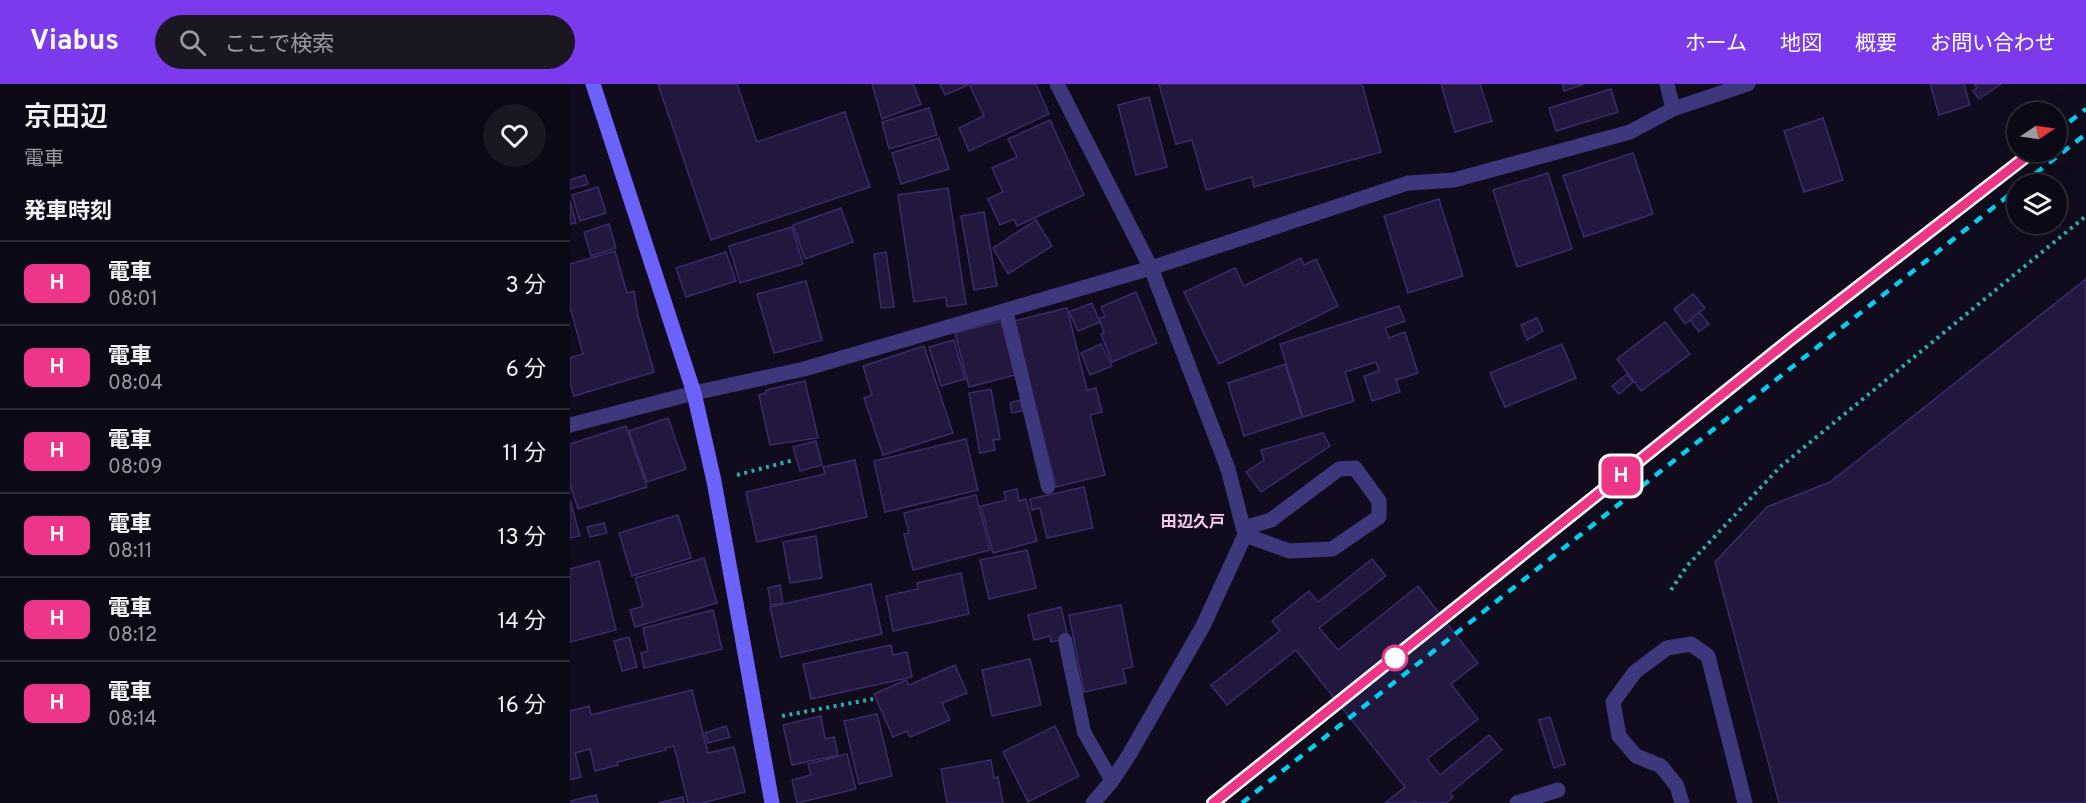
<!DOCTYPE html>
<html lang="ja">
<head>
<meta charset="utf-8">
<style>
  :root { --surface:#0c0916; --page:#1a1723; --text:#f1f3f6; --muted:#9a9aa1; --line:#2c2a35; --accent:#7c3aed }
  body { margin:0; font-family:Overpass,"Noto Sans JP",sans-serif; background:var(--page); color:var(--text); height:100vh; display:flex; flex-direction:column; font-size:22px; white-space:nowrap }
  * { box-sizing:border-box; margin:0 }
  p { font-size:20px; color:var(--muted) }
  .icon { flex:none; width:33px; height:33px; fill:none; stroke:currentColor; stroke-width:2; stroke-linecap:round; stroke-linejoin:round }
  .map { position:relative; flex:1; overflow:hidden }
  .sheet { display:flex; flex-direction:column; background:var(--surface); width:570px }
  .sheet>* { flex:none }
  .badge { padding:0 12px; border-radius:9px; font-size:21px; line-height:39px }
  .needle { width:39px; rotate:77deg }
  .fabs { position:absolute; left:1437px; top:18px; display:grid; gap:12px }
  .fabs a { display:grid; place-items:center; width:60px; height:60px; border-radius:50%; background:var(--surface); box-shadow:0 6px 24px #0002,0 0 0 2px var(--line); font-size:30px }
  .map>.badge { position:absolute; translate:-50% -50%; box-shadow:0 0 0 3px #fff }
  h2 { padding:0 24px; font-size:22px; line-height:54px }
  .round { display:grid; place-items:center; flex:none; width:63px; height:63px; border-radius:32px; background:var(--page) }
  .overview { display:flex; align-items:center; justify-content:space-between; height:102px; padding:0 24px }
  h1 { font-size:28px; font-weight:600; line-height:45px }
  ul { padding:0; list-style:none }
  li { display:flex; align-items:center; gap:18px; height:84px; padding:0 24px; border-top:2px solid var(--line) }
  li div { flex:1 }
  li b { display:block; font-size:22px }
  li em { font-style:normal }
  li .badge { min-width:66px; font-weight:700; text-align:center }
  header { display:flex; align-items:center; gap:36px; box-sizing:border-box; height:84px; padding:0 30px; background:var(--accent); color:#fff }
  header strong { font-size:28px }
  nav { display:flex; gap:33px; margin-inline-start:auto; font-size:21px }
  .search { width:420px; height:54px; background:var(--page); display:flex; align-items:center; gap:15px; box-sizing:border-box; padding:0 21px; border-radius:33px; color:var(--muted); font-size:22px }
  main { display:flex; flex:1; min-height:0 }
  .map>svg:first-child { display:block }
</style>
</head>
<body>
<header>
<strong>Viabus</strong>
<div class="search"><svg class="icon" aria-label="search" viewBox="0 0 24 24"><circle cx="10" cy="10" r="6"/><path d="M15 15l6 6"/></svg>ここで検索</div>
<nav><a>ホーム</a><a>地図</a><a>概要</a><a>お問い合わせ</a></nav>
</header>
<main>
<section class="sheet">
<div class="overview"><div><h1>京田辺</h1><p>電車</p></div><a class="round"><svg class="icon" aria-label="heart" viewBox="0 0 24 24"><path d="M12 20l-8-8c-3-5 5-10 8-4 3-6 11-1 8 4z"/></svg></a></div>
<h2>発車時刻</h2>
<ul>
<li><span class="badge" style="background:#ee3689;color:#fff">H</span><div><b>電車</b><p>08:01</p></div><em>3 分</em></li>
<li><span class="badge" style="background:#ee3689;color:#fff">H</span><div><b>電車</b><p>08:04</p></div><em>6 分</em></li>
<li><span class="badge" style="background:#ee3689;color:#fff">H</span><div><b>電車</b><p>08:09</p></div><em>11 分</em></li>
<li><span class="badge" style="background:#ee3689;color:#fff">H</span><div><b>電車</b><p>08:11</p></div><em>13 分</em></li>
<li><span class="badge" style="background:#ee3689;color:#fff">H</span><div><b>電車</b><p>08:12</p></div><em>14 分</em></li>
<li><span class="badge" style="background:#ee3689;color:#fff">H</span><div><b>電車</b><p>08:14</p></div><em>16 分</em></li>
</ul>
</section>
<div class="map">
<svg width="1516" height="719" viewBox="0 0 1516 719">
  <rect width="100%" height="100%" fill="#100c1d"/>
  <!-- building -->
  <g fill="#22183e" stroke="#3a2b6a" stroke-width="1.5">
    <polygon points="88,0 167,0 187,58 275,28 300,103 141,156"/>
    <polygon points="302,0 343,0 351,20 312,35"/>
    <polygon points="370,0 400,0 375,11"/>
    <polygon points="405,0 466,0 479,30 399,67 389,44 414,32 400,2"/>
    <polygon points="589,0 792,0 811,68 684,103 682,93 636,106 622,56 606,60"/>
    <polygon points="871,0 910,0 922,37 885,48"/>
    <polygon points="992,0 1014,0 994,7"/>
    <polygon points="1360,0 1394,0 1400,21 1369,31"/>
    <polygon points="1404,0 1431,0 1409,15 1403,7 1407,4"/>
    <polygon points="1041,5 1048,28 986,47 979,24"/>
    <polygon points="579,13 597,83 566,91 548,21"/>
    <polygon points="359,24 367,51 319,65 312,38"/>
    <polygon points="1253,34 1273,96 1234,108 1214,47"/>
    <polygon points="480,36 514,111 447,142 444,135 430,141 418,115 433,108 422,84 447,73 438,55"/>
    <polygon points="369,54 379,85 331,100 322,69"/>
    <polygon points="1063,69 1083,130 1014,153 993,92"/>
    <polygon points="978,89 1002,165 947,183 923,106"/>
    <polygon points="15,91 18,100 0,105 0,96"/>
    <polygon points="28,103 36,129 10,137 2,111"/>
    <polygon points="378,104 396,220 377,223 376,213 344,218 328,111"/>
    <polygon points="869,115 893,192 838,209 814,132"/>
    <polygon points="0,116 6,139 0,140"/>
    <polygon points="271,124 283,158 235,175 223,141"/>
    <polygon points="414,128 427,202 404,206 391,132"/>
    <polygon points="466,136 482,162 438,190 423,164"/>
    <polygon points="39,140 46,164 21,172 14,148"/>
    <polygon points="222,143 233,180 170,199 159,162"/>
    <polygon points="45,167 57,209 64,207 68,232 84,288 4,312 0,299 0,274 13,270 0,223 0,180"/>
    <polygon points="156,168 166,197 116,213 106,184"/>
    <polygon points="316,168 324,223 311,224 304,170"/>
    <polygon points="731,174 734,181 746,175 768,222 649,280 614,208 665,184 674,202"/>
    <polygon points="1516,195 1516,719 1209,719 1145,478 1197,423 1260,398"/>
    <polygon points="236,197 252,256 204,269 187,210"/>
    <polygon points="566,208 587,259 542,278 531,250 534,249 529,235 535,232 531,223"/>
    <polygon points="1123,210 1135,224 1115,240 1104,225"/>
    <polygon points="522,219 530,238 508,247 499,228"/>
    <polygon points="829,222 835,237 815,244 819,254 835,248 848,289 826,296 830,308 802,317 794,292 809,287 806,278 775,288 784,317 733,333 710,260"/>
    <polygon points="497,224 517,306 526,304 532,328 520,331 535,391 486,403 444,237"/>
    <polygon points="1129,228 1139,240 1129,248 1120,236"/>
    <polygon points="967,234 973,247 957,256 951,241"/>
    <polygon points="431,237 445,291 399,303 385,249"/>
    <polygon points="1095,238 1120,270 1071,307 1047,275"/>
    <polygon points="384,256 395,295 371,302 359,263"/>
    <polygon points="531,260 542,282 520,291 511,269"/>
    <polygon points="992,260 1006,294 935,323 920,289"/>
    <polygon points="354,262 383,349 313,371 294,314 302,311 293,282"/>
    <polygon points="715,280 732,333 674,352 658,299"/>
    <polygon points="1057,290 1063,298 1049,310 1042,302"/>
    <polygon points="235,297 248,354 200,361 189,311 196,309 196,306"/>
    <polygon points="421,305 430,355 423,356 425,366 410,369 399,309"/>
    <polygon points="450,316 453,327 442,329 440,319"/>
    <polygon points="98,334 116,385 77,398 59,347"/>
    <polygon points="56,342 77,403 8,425 0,401 0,360"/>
    <polygon points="753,349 760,362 691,408 676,388 694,376 691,366"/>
    <polygon points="396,355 408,406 315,428 304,377"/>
    <polygon points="246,357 252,381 230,387 223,363"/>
    <polygon points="285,376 297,433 187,458 176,408 255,390 253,383"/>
    <polygon points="514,403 523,444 477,454 470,424 462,426 460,415"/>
    <polygon points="447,405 449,417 456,415 467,457 423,469 411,422 436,416 434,408"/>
    <polygon points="406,411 420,466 343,486 334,450 339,449 334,429"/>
    <polygon points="0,416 10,452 0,454"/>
    <polygon points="108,431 121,474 62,492 49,449"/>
    <polygon points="34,439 37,449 20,453 17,443"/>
    <polygon points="246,452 252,494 220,499 213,458"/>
    <polygon points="457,466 466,504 419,515 410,476"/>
    <polygon points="134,474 147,519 65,543 60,526 73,522 65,494"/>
    <polygon points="802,475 816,492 749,544 768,566 848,502 908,579 881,600 908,635 857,675 870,691 919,651 932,666 880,709 883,713 876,719 847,719 845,717 842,719 815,719 835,703 726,566 657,621 641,601 710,547 702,537 739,507 748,518"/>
    <polygon points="29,477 46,546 0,558 0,485"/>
    <polygon points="391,489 399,530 323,547 316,512 348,505 347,499"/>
    <polygon points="301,500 312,550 211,573 200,523"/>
    <polygon points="210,501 213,519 201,521 198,504"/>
    <polygon points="551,521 563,583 553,585 556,599 514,608 499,531"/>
    <polygon points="491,523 498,554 481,558 480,552 464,556 458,531"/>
    <polygon points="143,526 152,565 74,584 71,569 78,567 73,544"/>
    <polygon points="59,553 67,583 52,587 44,557"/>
    <polygon points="321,561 323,571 337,568 342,593 241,615 233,580"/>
    <polygon points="460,575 471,621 422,632 412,586"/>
    <polygon points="385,581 397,609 372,619 380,636 340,653 337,647 323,653 304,610 336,596 339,601"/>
    <polygon points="122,606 138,669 164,663 175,708 132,719 118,719 104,662 95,664 96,666 47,678 48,681 25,687 20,665 5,669 11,693 0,696 0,627 19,622 21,631"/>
    <polygon points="307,630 322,692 289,700 274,637"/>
    <polygon points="251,632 255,655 264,653 268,671 222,681 213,641"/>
    <polygon points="980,633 995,680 984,684 969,636"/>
    <polygon points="156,642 160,653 138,659 135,649"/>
    <polygon points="485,642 509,692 458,718 433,668"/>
    <polygon points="277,670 286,705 227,719 222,696 241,691 238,680"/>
    <polygon points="421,676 424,694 428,693 433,719 377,719 371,685"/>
    <polygon points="26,711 28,719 0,719 0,717"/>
    <polygon points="113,713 114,719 88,719"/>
  </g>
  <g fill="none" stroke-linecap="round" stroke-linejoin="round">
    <!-- path -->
    <g stroke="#2fadaa" stroke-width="4" stroke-dasharray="3 4.5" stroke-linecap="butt">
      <polyline points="167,391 224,376"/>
      <polyline points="1101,506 1117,482 1210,383 1516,132"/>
      <polyline points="212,632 303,615"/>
    </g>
    <!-- lane -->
    <g stroke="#3d387c" stroke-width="14">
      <polyline points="436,226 478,403"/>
      <polyline points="495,556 514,648 542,697"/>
    </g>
    <!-- street -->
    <g stroke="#3d387c" stroke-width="15">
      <polyline points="487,0 581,184 658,385 675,451 633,542 559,671 542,697 523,719"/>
      <polyline points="1097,0 1103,25"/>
      <polyline points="0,341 124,309 234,285 581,184 838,99 884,96 1060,48 1103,25 1178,0"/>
      <polyline points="674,444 701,436 769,385 785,384 809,417 809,433 762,465 719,467 675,451"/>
      <polyline points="947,719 988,706"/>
      <polyline points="1112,719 1107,702 1091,682 1066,672 1049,652 1043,618 1065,588 1097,564 1121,560 1138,572 1175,719"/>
    </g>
    <!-- secondary -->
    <polyline stroke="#6c62fc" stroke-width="15" points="23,0 124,309 144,397 202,719"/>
    <!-- rail -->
    <g stroke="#04cfef" stroke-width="4.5" stroke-dasharray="9 8" stroke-linecap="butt">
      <polyline points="1486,48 1516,25"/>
      <polyline points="1452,100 1516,50"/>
      <polyline points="643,719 1221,255 1462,68"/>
      <polyline points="672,719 1448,104"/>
    </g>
  </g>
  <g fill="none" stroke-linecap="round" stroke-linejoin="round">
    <defs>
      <polyline id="line" points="643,719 1221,255 1462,68"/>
    </defs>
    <!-- line casing -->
    <use href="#line" stroke="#fff" stroke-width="14"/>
    <!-- line -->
    <use href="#line" stroke="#ee3689" stroke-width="9"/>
  </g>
  <!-- markers -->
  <circle fill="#fff" stroke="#ee3689" stroke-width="3" cx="825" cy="574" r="12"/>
  <g text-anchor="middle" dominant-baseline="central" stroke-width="4.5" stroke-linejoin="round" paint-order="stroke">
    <!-- neighbourhood labels -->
    <g font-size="16" font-weight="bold" fill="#fecbea" stroke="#100c1d">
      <text x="623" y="439">田辺久戸</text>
    </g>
  </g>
</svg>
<div class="fabs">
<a><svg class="needle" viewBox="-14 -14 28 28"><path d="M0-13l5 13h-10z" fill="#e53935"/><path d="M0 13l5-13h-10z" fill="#9a9aa1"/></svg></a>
<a><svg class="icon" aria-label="layers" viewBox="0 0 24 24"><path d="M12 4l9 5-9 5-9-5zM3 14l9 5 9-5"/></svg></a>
</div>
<b class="badge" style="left:1051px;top:392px;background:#ee3689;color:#fff">H</b>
</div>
</main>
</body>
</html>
